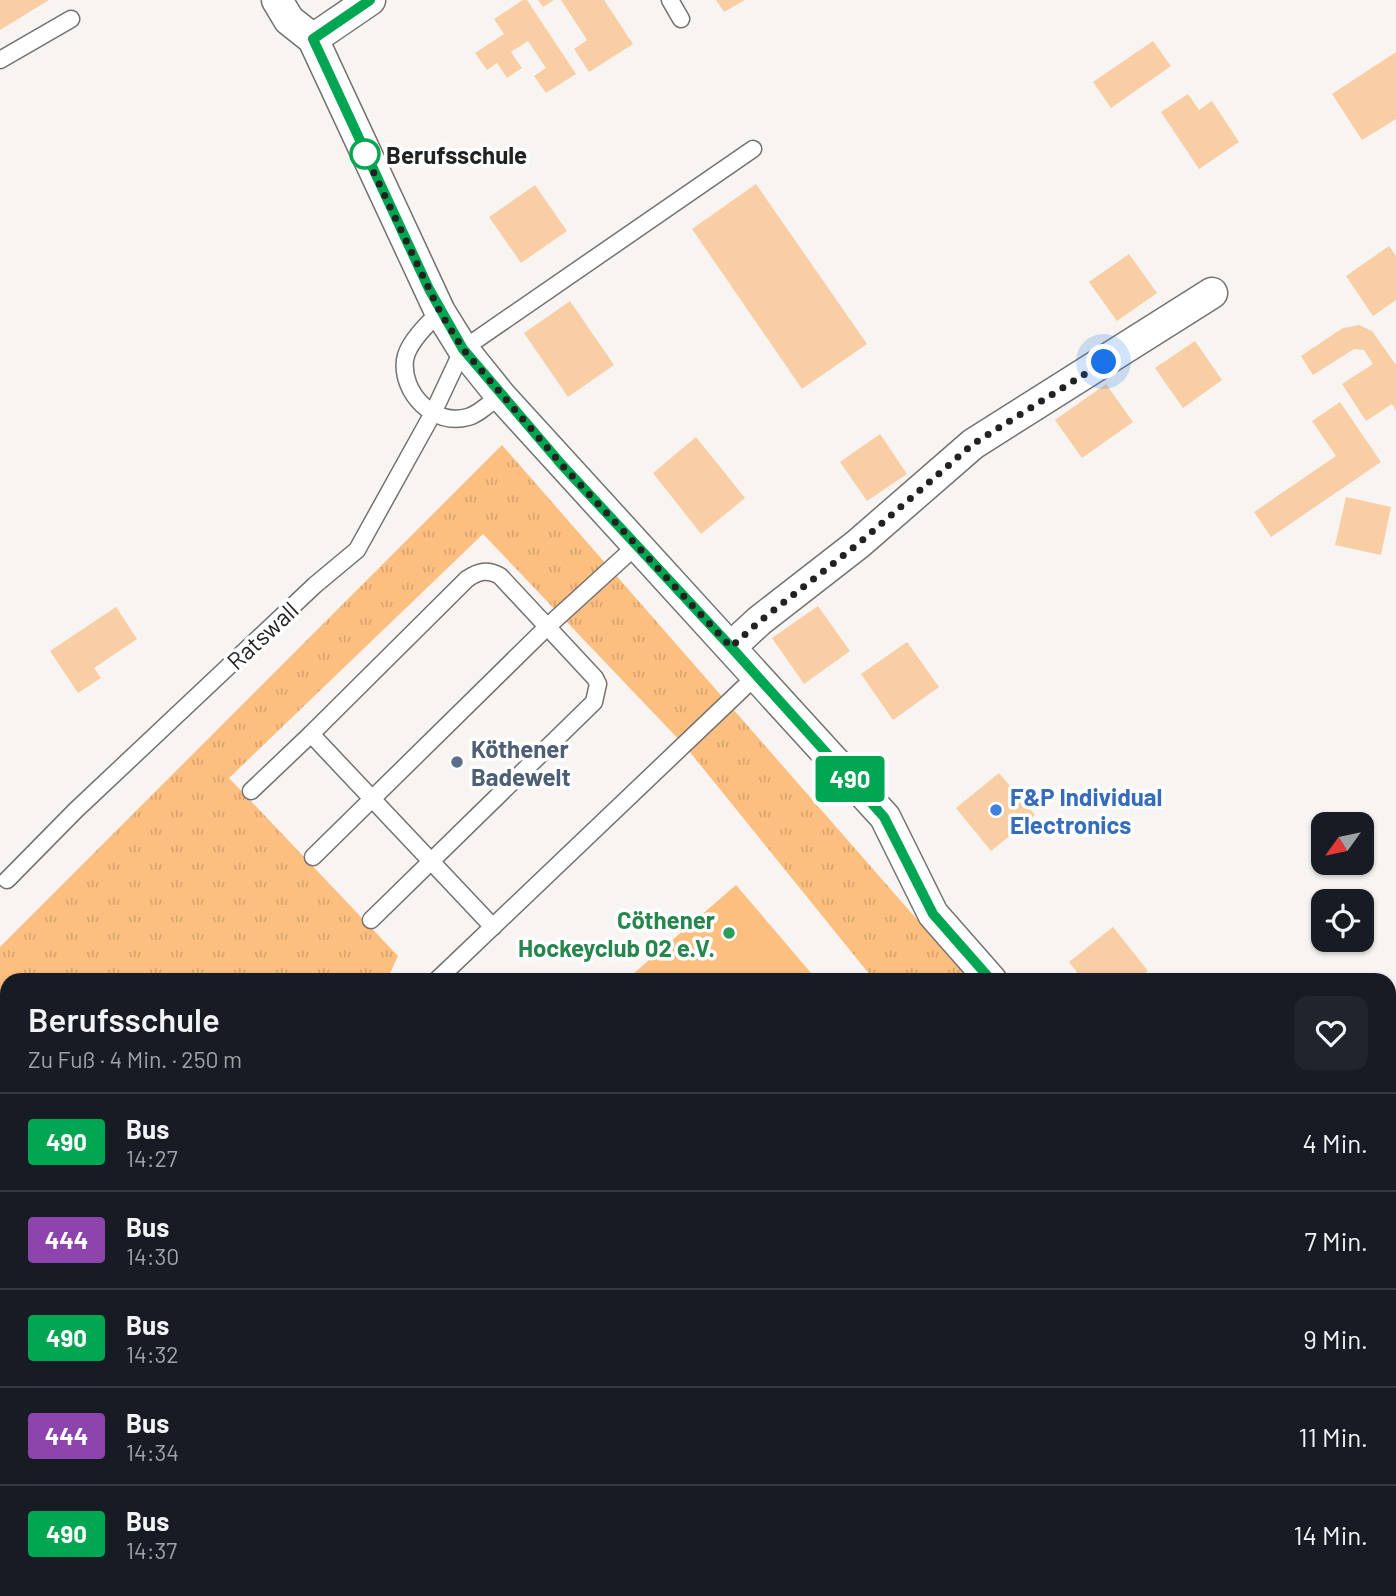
<!DOCTYPE html>
<html lang="de">
<head>
<meta charset="utf-8">
<style>
  :root { --surface:#171b24; --page:#20242c; --text:#f1f3f6; --muted:#9ea1a6; --line:#363941 }
  body { margin:0; font-family:Barlow,sans-serif; background:var(--page); color:var(--text); height:100vh; display:flex; flex-direction:column; font-size:26px; white-space:nowrap }
  * { box-sizing:border-box; margin:0 }
  p { font-size:23px; color:var(--muted) }
  .icon { flex:none; width:38px; height:38px; fill:none; stroke:currentColor; stroke-width:2; stroke-linecap:round; stroke-linejoin:round }
  .map { position:relative; flex:1; overflow:hidden }
  .side { position:absolute; left:0px; top:973px; width:1396px; height:623px; display:flex; flex-direction:column; background:var(--surface); border-radius:21px 21px 0 0; box-shadow:0 2px 5px #0004 }
  .side>* { flex:none }
  .badge { padding:0 14px; border-radius:5px; font-size:24px; line-height:46px }
  .needle { width:46px; rotate:237deg }
  .controls { position:absolute; left:1311px; top:812px; display:grid; gap:14px }
  .controls a { display:grid; place-items:center; width:63px; height:63px; border-radius:14px; background:var(--surface); box-shadow:0 2px 5px #0004; font-size:35px }
  .you { position:absolute; width:35px; height:35px; margin:-18px; border:5px solid #fff; border-radius:50%; background:#1a73e8; box-shadow:0 0 0 10px #1a73e833 }
  .map>.badge { position:absolute; translate:-50% -50%; box-shadow:0 0 0 4px #fff }
  .round { display:grid; place-items:center; flex:none; width:74px; height:74px; border-radius:14px; background:var(--page) }
  .summary { display:flex; align-items:center; justify-content:space-between; height:119px; padding:0 28px }
  h1 { font-size:33px; font-weight:600; line-height:52px }
  ul { padding:0; list-style:none }
  li { display:flex; align-items:center; gap:21px; height:98px; padding:0 28px; border-top:2px solid var(--line) }
  li div { flex:1 }
  li b { display:block; font-size:26px }
  li em { font-style:normal }
  li .badge { min-width:77px; font-weight:700; text-align:center }
  .map>svg:first-child { display:block }
</style>
</head>
<body>
<div class="map">
<svg width="1396" height="1596" viewBox="0 0 1396 1596">
  <defs>
    <pattern id="grass-tufts" width="24" height="20" patternUnits="userSpaceOnUse" patternTransform="scale(1.75)"><rect width="24" height="20" fill="#fdbf80"/><path d="M3 7l-1-3M5 7V3M7 7l1-3M15 17l-1-3M17 17v-4M19 17l1-3" fill="none" stroke="#d9a46e"/></pattern>
  </defs>
  <rect width="100%" height="100%" fill="#f7f4f1"/>
  <!-- grass -->
  <g fill="url(#grass-tufts)">
    <polygon points="502,445 970,980 874,980 685,746 483,534 229,778 398,956 387,980 7,980 7,992 0,994 0,947"/>
    <polygon points="0,1129 7,1139 7,1589 427,1589 435,1596 0,1596"/>
    <polygon points="1390,1459 1396,1467 1396,1596 1371,1596 1365,1589 1390,1589"/>
    <polygon points="614,1589 889,1589 895,1596 607,1596"/>
  </g>
  <!-- park -->
  <g fill="#fdbf80">
    <polygon points="736,885 817,980 626,980"/>
    <polygon points="1039,1589 1361,1589 1367,1596 1044,1596"/>
  </g>
  <g fill="none" stroke-linecap="round" stroke-linejoin="round">
    <!-- stream -->
    <g stroke="#348ba9" stroke-width="9">
      <polyline points="0,1247 7,1254"/>
      <polyline points="349,1589 356,1596"/>
    </g>
  </g>
  <!-- building -->
  <g fill="#f9cea4">
    <polygon points="0,0 49,0 0,30"/>
    <polygon points="523,0 527,0 576,74 546,93 534,76 546,68 528,41 511,52 522,68 507,78 497,63 487,70 475,53 504,34 494,19"/>
    <polygon points="538,0 554,0 543,7"/>
    <polygon points="561,0 604,0 633,44 589,72 574,49 587,40"/>
    <polygon points="716,0 745,0 724,12"/>
    <polygon points="1153,41 1171,66 1111,108 1093,82"/>
    <polygon points="1396,52 1396,119 1362,140 1332,94"/>
    <polygon points="1188,94 1199,110 1212,101 1239,142 1199,169 1161,112"/>
    <polygon points="756,184 867,344 802,389 692,229"/>
    <polygon points="535,185 567,231 521,263 489,217"/>
    <polygon points="1389,246 1396,256 1396,300 1373,316 1346,276"/>
    <polygon points="1129,254 1157,293 1117,321 1089,282"/>
    <polygon points="570,301 614,365 568,397 524,333"/>
    <polygon points="1359,325 1372,331 1396,365 1396,411 1392,404 1366,421 1342,384 1373,364 1364,350 1354,349 1313,375 1301,356 1343,328"/>
    <polygon points="1195,341 1222,380 1183,408 1155,368"/>
    <polygon points="1106,384 1133,422 1082,458 1055,420"/>
    <polygon points="1340,402 1381,462 1271,537 1254,512 1336,456 1312,421"/>
    <polygon points="880,434 907,474 867,501 840,462"/>
    <polygon points="696,437 745,498 701,534 653,473"/>
    <polygon points="1346,497 1391,507 1381,555 1335,545"/>
    <polygon points="818,606 850,651 804,684 772,638"/>
    <polygon points="116,607 137,639 94,668 101,678 78,693 50,651"/>
    <polygon points="907,642 939,687 893,720 861,674"/>
    <polygon points="999,773 1035,815 991,851 956,808"/>
    <polygon points="1113,927 1148,971 1136,980 1083,980 1069,962"/>
    <polygon points="1390,1161 1396,1169 1396,1179 1390,1185"/>
    <polygon points="1396,1282 1396,1327 1390,1319 1390,1287"/>
  </g>
  <g fill="none" stroke-linecap="round" stroke-linejoin="round">
    <defs>
      <g id="lane">
        <polyline points="670,0 681,19"/>
        <polyline points="0,60 71,19"/>
        <path d="M440,312c-11,10 -33,32 -35,48 -4,33 29,67 63,57 11,-3 23,-15 32,-22"/>
        <polyline points="251,791 311,734"/>
        <polyline points="313,857 547,627 637,545"/>
        <polyline points="7,880 76,810 315,585 357,550 433,413 463,349 753,149"/>
        <path d="M371,920l223,-218 4,-18 -3,-6 -95,-102c-13,-7 -21,-5 -33,3l-156,155c61,64 121,129 182,193"/>
        <polyline points="437,980 757,675"/>
      </g>
      <g id="street">
        <polyline points="277,0 289,20 313,39 440,312 463,349 500,395 885,817 933,914 991,980"/>
        <polyline points="313,39 370,0"/>
        <polyline points="731,647 759,621 858,544 973,444 1212,293"/>
        <polyline points="1390,1418 1396,1423"/>
      </g>
    </defs>
    <!-- lane casing -->
    <use href="#lane" stroke="#74716f" stroke-width="19"/>
    <!-- street casing -->
    <use href="#street" stroke="#74716f" stroke-width="33"/>
    <!-- lane -->
    <use href="#lane" stroke="#fff" stroke-width="16"/>
    <!-- street -->
    <use href="#street" stroke="#fff" stroke-width="30"/>
  </g>
  <g fill="none" stroke-linecap="round" stroke-linejoin="round">
    <defs>
      <polyline id="line" points="370,0 313,39 429,289 463,349 562,465 731,647 884,817 933,914 991,980"/>
    </defs>
    <!-- line casing -->
    <use href="#line" stroke="#fff" stroke-width="16"/>
    <!-- line -->
    <use href="#line" stroke="#00a651" stroke-width="10"/>
    <!-- walk -->
    <polyline stroke="#232221" stroke-width="7" stroke-dasharray="0 12.6" points="365,154 364,152 440,312 463,349 562,465 731,647 760,621 858,544 973,444 1104,362"/>
  </g>
  <!-- markers -->
  <circle fill="#fff" stroke="#00a651" stroke-width="3.5" cx="365" cy="154" r="14"/>
  <circle fill="#5c6f8a" stroke="#fff" stroke-width="2.5" cx="457" cy="762" r="7"/>
  <circle fill="#3f7fe0" stroke="#fff" stroke-width="2.5" cx="996" cy="810" r="7"/>
  <circle fill="#2e9e5b" stroke="#fff" stroke-width="2.5" cx="729" cy="933" r="7"/>
  <g text-anchor="middle" dominant-baseline="central" stroke-width="7" stroke-linejoin="round" paint-order="stroke">
    <!-- stop labels -->
    <g font-size="24" font-weight="bold" fill="#232221" stroke="#fff" text-anchor="start">
      <text x="386" y="154">Berufsschule</text>
    </g>
    <!-- street labels -->
    <g font-size="24" fill="#232221" stroke="#fff">
      <text transform="translate(262 635) rotate(-43)">Ratswall</text>
    </g>
    <!-- service labels -->
    <g font-size="24" font-weight="bold" fill="#4e5e75" stroke="#fff" text-anchor="start">
      <text x="471" y="748">Köthener<tspan x="471" dy="28">Badewelt</tspan></text>
    </g>
    <!-- shop labels -->
    <g font-size="24" font-weight="bold" fill="#366cbe" stroke="#fff" text-anchor="start">
      <text x="1010" y="796">F&amp;P Individual<tspan x="1010" dy="28">Electronics</tspan></text>
    </g>
    <!-- leisure labels -->
    <g font-size="24" font-weight="bold" fill="#27864d" stroke="#fff" text-anchor="end">
      <text x="715" y="919">Cöthener<tspan x="715" dy="28">Hockeyclub 02 e.V.</tspan></text>
    </g>
  </g>
</svg>
<div class="controls">
<a><svg class="needle" viewBox="-14 -14 28 28"><path d="M0-13l5 13h-10z" fill="#e53935"/><path d="M0 13l5-13h-10z" fill="#9ea1a6"/></svg></a>
<a><svg class="icon" aria-label="locate" viewBox="0 0 24 24"><circle cx="12" cy="12" r="6"/><path d="M12 2v4M12 18v4M2 12h4M18 12h4"/></svg></a>
</div>
<div class="you" style="left:1104px;top:362px"></div>
<b class="badge" style="left:850px;top:779px;background:#00a651;color:#fff">490</b>
<section class="side">
<div class="summary"><div><h1>Berufsschule</h1><p>Zu Fuß · 4 Min. · 250 m</p></div><a class="round"><svg class="icon" aria-label="heart" viewBox="0 0 24 24"><path d="M12 20l-8-8c-3-5 5-10 8-4 3-6 11-1 8 4z"/></svg></a></div>
<ul>
<li><span class="badge" style="background:#00a651;color:#fff">490</span><div><b>Bus</b><p>14:27</p></div><em>4 Min.</em></li>
<li><span class="badge" style="background:#8e44ad;color:#fff">444</span><div><b>Bus</b><p>14:30</p></div><em>7 Min.</em></li>
<li><span class="badge" style="background:#00a651;color:#fff">490</span><div><b>Bus</b><p>14:32</p></div><em>9 Min.</em></li>
<li><span class="badge" style="background:#8e44ad;color:#fff">444</span><div><b>Bus</b><p>14:34</p></div><em>11 Min.</em></li>
<li><span class="badge" style="background:#00a651;color:#fff">490</span><div><b>Bus</b><p>14:37</p></div><em>14 Min.</em></li>
</ul>
</section>
</div>
</body>
</html>
